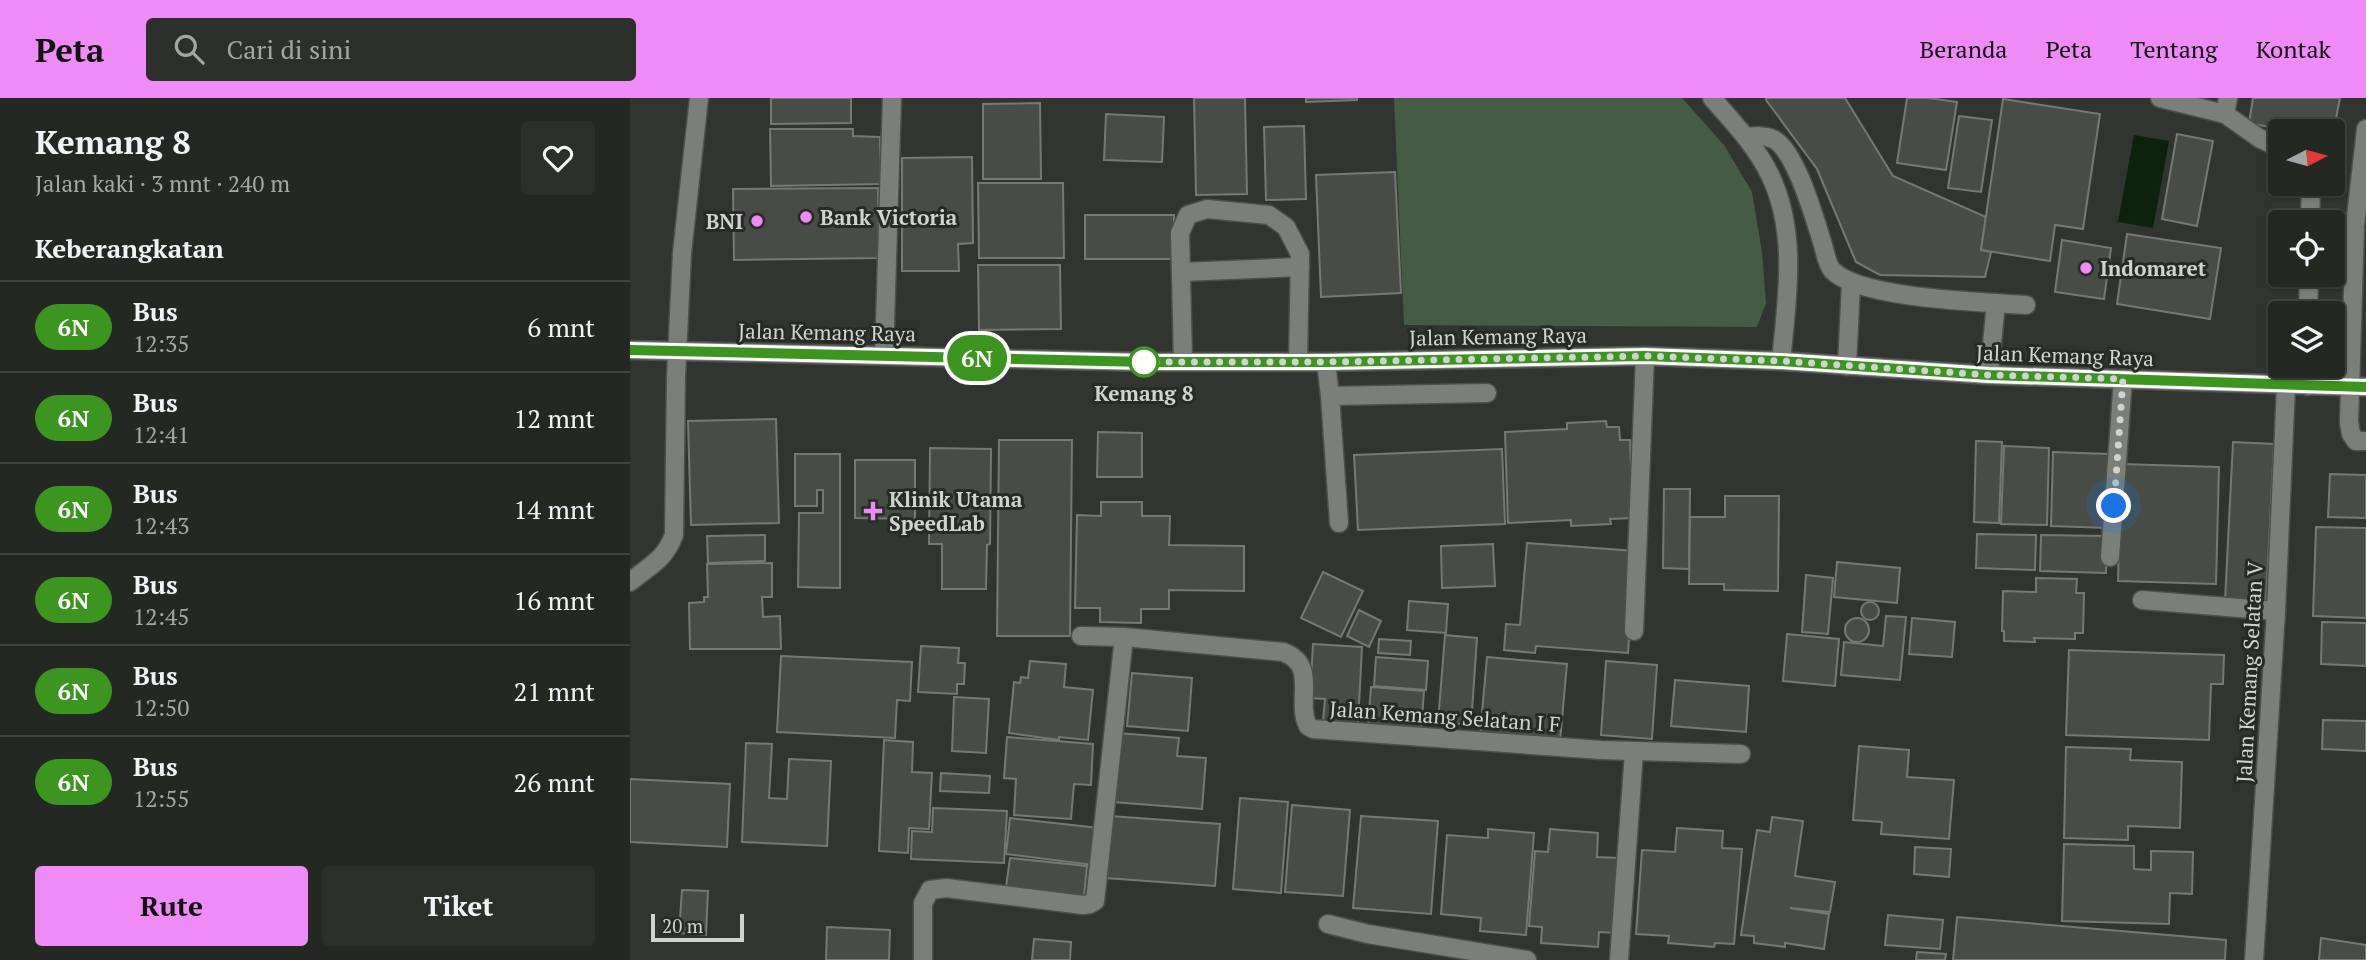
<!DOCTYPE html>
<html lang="id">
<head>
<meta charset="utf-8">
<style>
  :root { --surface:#242823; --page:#2c302b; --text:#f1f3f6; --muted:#a3a6a6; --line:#414441; --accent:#ef8bf7 }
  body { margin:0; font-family:"PT Serif",serif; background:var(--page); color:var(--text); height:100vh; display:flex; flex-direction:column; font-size:26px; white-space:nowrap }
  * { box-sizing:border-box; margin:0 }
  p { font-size:23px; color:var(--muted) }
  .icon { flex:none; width:38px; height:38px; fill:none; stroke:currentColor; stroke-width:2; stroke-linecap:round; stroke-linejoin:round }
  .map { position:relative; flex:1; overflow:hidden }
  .details { display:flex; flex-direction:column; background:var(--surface); width:630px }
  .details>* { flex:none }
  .badge { padding:0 14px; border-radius:23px; font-size:24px; line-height:46px }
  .needle { width:46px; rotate:84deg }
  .fabs { position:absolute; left:1638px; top:21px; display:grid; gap:14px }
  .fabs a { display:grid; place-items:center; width:77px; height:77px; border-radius:7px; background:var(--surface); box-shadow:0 2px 5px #0004,0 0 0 2px var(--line); font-size:35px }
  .scale { position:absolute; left:21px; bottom:18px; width:93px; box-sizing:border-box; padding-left:7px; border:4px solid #d0d4d0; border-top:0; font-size:19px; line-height:24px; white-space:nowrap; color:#d0d4d0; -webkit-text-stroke:5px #262b26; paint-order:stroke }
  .you { position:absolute; width:35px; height:35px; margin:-18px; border:5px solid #fff; border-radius:50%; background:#1a73e8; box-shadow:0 0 0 10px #1a73e833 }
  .map>.badge { position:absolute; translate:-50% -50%; box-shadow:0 0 0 4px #fff }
  h2 { padding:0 35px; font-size:26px; line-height:63px }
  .round { display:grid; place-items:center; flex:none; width:74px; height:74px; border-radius:7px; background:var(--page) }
  .overview { display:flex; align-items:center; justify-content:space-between; height:119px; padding:0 35px }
  h1 { font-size:33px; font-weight:700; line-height:52px }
  .primary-button { display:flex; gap:14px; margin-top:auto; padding:14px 35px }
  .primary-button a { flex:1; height:80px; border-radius:7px; background:var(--accent); color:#111; font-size:28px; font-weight:700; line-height:80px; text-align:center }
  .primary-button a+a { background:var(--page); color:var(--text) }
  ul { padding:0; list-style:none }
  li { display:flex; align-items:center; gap:21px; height:91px; padding:0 35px; border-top:2px solid var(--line) }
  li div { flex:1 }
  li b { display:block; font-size:26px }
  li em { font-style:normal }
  li .badge { min-width:77px; font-weight:700; text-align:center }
  header { display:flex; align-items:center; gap:42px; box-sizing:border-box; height:98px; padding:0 35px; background:var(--accent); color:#111 }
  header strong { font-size:33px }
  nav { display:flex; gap:38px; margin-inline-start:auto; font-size:24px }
  .search { width:490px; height:63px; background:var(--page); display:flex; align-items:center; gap:18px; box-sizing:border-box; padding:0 24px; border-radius:7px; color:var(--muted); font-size:26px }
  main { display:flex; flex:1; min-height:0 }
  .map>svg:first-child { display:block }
</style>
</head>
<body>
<header>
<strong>Peta</strong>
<div class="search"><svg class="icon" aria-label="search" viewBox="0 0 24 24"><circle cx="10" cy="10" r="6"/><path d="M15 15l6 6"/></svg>Cari di sini</div>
<nav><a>Beranda</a><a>Peta</a><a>Tentang</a><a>Kontak</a></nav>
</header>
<main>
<section class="details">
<div class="overview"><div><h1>Kemang 8</h1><p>Jalan kaki · 3 mnt · 240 m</p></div><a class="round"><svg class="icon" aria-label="heart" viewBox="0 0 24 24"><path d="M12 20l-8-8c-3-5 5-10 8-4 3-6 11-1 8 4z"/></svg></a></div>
<h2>Keberangkatan</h2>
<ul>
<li><span class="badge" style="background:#3b951e;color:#fff">6N</span><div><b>Bus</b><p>12:35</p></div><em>6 mnt</em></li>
<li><span class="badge" style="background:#3b951e;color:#fff">6N</span><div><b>Bus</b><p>12:41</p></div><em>12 mnt</em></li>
<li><span class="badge" style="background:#3b951e;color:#fff">6N</span><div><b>Bus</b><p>12:43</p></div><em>14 mnt</em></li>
<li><span class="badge" style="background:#3b951e;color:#fff">6N</span><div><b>Bus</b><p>12:45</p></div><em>16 mnt</em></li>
<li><span class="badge" style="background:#3b951e;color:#fff">6N</span><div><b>Bus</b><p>12:50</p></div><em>21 mnt</em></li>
<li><span class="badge" style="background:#3b951e;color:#fff">6N</span><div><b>Bus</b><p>12:55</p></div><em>26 mnt</em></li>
</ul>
<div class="primary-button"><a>Rute</a><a>Tiket</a></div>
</section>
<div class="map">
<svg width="1736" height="862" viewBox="0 0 1736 862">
  <rect width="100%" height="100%" fill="#30352f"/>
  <!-- green -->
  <polygon fill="#445c44" points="764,0 1052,0 1094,47 1122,94 1132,154 1136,205 1127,229 774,227"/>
  <!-- water -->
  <polygon fill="#0c220c" points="1504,37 1539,43 1523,130 1488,124"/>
  <!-- building -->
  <g fill="#474d46" stroke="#747a73" stroke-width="2">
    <polygon points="141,0 221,0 221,25 141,26"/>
    <polygon points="564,0 615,0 617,96 566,97"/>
    <polygon points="676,0 727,0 727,2 676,4"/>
    <polygon points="1136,0 1215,0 1263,78 1356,119 1351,152 1361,154 1355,179 1250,177 1226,164 1187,71 1136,2"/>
    <polygon points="1277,0 1299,0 1327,4 1316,72 1267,65"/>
    <polygon points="1623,0 1710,0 1703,36 1703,33 1661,33 1619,25"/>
    <polygon points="1373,1 1470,16 1453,131 1425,127 1420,163 1351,152"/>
    <polygon points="410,5 411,81 353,81 353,6"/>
    <polygon points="476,16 534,19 532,64 474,62"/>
    <polygon points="1329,18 1362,22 1351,94 1318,90"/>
    <polygon points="674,28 676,101 636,102 634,29"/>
    <polygon points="140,31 223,31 223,38 250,39 251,86 141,88"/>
    <polygon points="1547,36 1583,43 1567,128 1532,121"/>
    <polygon points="342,59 343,145 328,146 329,173 272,173 272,60"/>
    <polygon points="765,74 771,195 691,199 686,77"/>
    <polygon points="348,85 433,85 434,160 349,160"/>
    <polygon points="248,90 249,160 104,162 103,91"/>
    <rect x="455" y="117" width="89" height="44"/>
    <polygon points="1497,136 1591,150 1580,221 1487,206"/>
    <polygon points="1432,142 1481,150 1474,201 1425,194"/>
    <polygon points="348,167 430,167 431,231 349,232"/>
    <polygon points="146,321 149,425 61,427 58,323"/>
    <polygon points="976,323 977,329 989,329 990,342 1000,342 1003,420 980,421 981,426 941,428 941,422 878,425 875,334 937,331 937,325"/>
    <polygon points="468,334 512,335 512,379 467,379"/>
    <polygon points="369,342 442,342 440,538 367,538"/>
    <polygon points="1346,343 1372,344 1369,425 1344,424"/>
    <polygon points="1603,344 1644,346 1636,504 1595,503"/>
    <polygon points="1374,348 1419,350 1417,427 1371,426"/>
    <polygon points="300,350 361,351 360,446 357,447 356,491 312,491 312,446 299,446"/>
    <polygon points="872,351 875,426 728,432 724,357"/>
    <polygon points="1423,354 1480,356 1478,430 1421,428"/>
    <polygon points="165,356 210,356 210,490 168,489 169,415 193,415 193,392 187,392 187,408 165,408"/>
    <polygon points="225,362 285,362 285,421 225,420"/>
    <polygon points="1491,366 1589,369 1586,486 1488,483"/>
    <polygon points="1700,376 1736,377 1736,420 1698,419"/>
    <polygon points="1034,391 1060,391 1059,471 1033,470"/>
    <polygon points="1095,398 1149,398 1148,493 1094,492 1094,486 1059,486 1060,419 1095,419"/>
    <polygon points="471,404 512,404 512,418 540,418 539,447 614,448 614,493 539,492 539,511 511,511 511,525 470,524 470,510 445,510 447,417 471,418"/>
    <polygon points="1686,429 1736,430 1736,520 1683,518"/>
    <polygon points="1347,436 1406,437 1405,472 1346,470"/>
    <polygon points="135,437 135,463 78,465 77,438"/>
    <polygon points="1411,437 1477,438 1476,475 1410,473"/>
    <polygon points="897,445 1005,453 998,555 906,548 905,555 874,552 876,526 890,527"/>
    <polygon points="863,446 865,488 812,490 811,448"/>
    <polygon points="1207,464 1270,470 1267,505 1204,499"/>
    <polygon points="142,465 142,499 132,499 133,519 150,518 151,551 60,551 59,505 74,504 74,499 78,499 77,466"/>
    <polygon points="693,474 733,493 711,539 671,520"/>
    <polygon points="1176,477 1203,480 1198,536 1172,534"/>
    <polygon points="1406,480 1447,481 1446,495 1454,495 1453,535 1445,535 1445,541 1404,540 1405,544 1374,543 1374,533 1372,533 1373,493 1406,494"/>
    <polygon points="779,503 818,506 816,535 777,532"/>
    <circle cx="1240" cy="513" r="9"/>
    <polygon points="729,512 751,523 739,549 717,538"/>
    <polygon points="1256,518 1276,519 1270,582 1211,577 1214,544 1253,548"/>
    <polygon points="1282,520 1325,524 1322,559 1279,556"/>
    <circle cx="1227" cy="532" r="12"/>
    <polygon points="1692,524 1736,525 1736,568 1691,566"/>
    <polygon points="1157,536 1209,541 1205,588 1153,583"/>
    <polygon points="815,537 847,540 841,627 808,624"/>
    <polygon points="749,541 781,543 780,557 748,555"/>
    <polygon points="683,546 732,549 728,626 693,623 695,601 680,600"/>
    <polygon points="291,548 329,550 328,565 335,565 334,586 327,586 327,596 288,594"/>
    <polygon points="1439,552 1594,557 1593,586 1581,586 1579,642 1436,637"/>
    <polygon points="151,558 282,564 280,603 267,602 265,640 147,634"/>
    <polygon points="746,559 798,563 796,592 744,588"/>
    <polygon points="857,559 937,566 930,643 850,637"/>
    <polygon points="400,563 436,566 434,589 463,592 458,642 429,639 429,642 379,635 384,584 390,585 391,579 398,580"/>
    <polygon points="976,563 1027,567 1022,641 971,637"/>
    <polygon points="502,575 562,580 558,633 497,628"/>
    <polygon points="1045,582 1119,588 1116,634 1041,628"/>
    <polygon points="741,589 794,593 791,633 738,629"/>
    <polygon points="324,599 359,601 356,655 322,653"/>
    <polygon points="1693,622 1736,623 1736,653 1692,651"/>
    <polygon points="488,635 549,640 547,658 576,660 572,711 483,704"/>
    <polygon points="377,639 463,646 461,687 444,686 441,721 384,717 386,681 374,680"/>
    <polygon points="254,642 283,644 282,674 302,675 299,731 279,730 278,755 249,753"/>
    <polygon points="116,645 142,646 139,700 157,701 159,661 201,663 197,748 112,744"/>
    <polygon points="1229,648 1279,652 1277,679 1324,682 1319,741 1251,736 1252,724 1223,722"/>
    <polygon points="1436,649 1501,651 1500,662 1552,664 1550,730 1498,728 1498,742 1434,740"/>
    <polygon points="311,675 360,678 359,695 310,693"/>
    <polygon points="0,681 100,686 97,749 0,744"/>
    <polygon points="610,700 658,704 651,795 603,791"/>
    <polygon points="662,707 720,712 713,798 655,794"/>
    <polygon points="303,710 377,713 374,765 281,761 282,733 302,734"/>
    <polygon points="480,718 590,726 585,788 476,780"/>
    <polygon points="731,718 808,723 801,816 723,810"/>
    <polygon points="1142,719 1173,723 1165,778 1205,784 1200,814 1160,810 1199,816 1194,851 1155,845 1155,849 1124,845 1124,838 1111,837 1127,732 1140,734"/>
    <polygon points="380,720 468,730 463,767 376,756"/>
    <polygon points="1047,730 1093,733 1092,750 1112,751 1104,846 1085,845 1084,849 1038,845 1039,838 1006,836 1012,752 1045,754"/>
    <polygon points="858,731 904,735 896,837 850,833 851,820 811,816 817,737 858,740"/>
    <polygon points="920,731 968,735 967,759 990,760 985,835 969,834 968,849 911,845 912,829 899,828 905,753 918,754"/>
    <polygon points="1434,746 1504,748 1504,771 1521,772 1521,753 1563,754 1562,796 1540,795 1539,826 1432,823"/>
    <polygon points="1285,749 1321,751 1319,779 1284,776"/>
    <polygon points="380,760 457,768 454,798 376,789"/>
    <polygon points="52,792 78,793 76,837 49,835"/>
    <polygon points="1258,817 1313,822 1310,851 1255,847"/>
    <polygon points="1327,819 1596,842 1595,862 1323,862"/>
    <polygon points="197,829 260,832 259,862 196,862"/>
    <polygon points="1691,840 1736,847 1736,862 1689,862"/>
    <polygon points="404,841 441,844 440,862 402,862"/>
    <polygon points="1287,854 1316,856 1315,862 1286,862"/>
  </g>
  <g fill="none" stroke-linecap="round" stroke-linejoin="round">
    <defs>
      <g id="lane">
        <polyline points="1736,31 1725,128 1719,324 1721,336 1726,343 1736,343"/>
        <path d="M1117,39c9,-1 17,-2 26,2 23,11 42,81 50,106 2,7 4,19 9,25 27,29 152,32 194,35"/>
        <polyline points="552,174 670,169"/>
        <polyline points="553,263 550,135 558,117 577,111 639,117 656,129 670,156 668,264"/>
        <polyline points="696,264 700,298 709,425"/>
        <polyline points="1217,268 1221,185"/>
        <polyline points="1359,277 1366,205"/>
        <polyline points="700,298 857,295"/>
        <polyline points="1480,459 1493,281"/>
      </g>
      <g id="street">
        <polyline points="1530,0 1595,16"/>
        <polyline points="1598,0 1595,16 1629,40 1650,50"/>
        <polyline points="1680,124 1681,86"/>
        <polyline points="1678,215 1679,177"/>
        <polyline points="254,257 262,0"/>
        <polyline points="1678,288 1678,268"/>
        <path d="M0,484c20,-17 34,-21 44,-47l2,-158 6,-124 17,-155"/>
        <polyline points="1512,502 1646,513"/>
        <polyline points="1004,533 1015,258"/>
        <path d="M451,538l43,1 159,15c36,13 12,49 25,74l5,3 288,21 140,4"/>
        <polyline points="698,826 738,836 897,862"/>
        <polyline points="293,862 293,805 300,792 316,790 453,807 460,806 465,803 494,539"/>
        <polyline points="989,862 1004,654"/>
        <polyline points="1624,862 1646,513 1656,288"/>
      </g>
      <g id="secondary">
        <path d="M1082,0c21,24 44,48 58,77 28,58 17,124 11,186"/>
        <polyline points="0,252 516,264 696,264 1015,258 1151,263 1359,277 1736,289"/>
      </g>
    </defs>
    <!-- lane casing -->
    <use href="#lane" stroke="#4c504b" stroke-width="21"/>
    <!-- street casing -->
    <use href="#street" stroke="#4c504b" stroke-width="21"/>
    <!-- secondary casing -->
    <use href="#secondary" stroke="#4c504b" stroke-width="21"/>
    <!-- lane -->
    <use href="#lane" stroke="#7a8079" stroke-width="18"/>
    <!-- street -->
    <use href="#street" stroke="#7a8079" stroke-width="18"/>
    <!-- secondary -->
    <use href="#secondary" stroke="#7a8079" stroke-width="18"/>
  </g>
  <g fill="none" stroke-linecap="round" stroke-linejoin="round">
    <defs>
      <polyline id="line" points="0,252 516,264 696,264 1015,258 1151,263 1359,277 1736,289"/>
    </defs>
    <!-- line casing -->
    <use href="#line" stroke="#fff" stroke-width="16"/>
    <!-- line -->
    <use href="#line" stroke="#3b951e" stroke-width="10"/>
    <!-- walk -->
    <polyline stroke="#d0d4d0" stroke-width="7" stroke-dasharray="0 12.6" points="514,264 696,264 1015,258 1151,263 1359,277 1493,281 1484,408"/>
  </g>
  <!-- markers -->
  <g fill="#ef8bf7" stroke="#262b26" stroke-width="2.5">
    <circle cx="176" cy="119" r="7"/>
    <circle cx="127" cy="123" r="7"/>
    <circle cx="1456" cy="170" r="7"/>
    <path d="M239.5 402.5h7v7h7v7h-7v7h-7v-7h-7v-7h7z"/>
  </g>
  <circle fill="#fff" stroke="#3b951e" stroke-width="3.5" cx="514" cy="264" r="14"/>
  <g text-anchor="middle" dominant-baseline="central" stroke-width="6" stroke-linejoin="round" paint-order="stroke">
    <!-- poi labels -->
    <g font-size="21" font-weight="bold" fill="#d0d4d0" stroke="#262b26" text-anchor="start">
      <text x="190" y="119">Bank Victoria</text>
      <text x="113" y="123" text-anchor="end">BNI</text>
      <text x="1470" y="170">Indomaret</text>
      <text x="259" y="401">Klinik Utama<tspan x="259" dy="24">SpeedLab</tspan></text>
    </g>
    <!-- street labels -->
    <g font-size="21" fill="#d0d4d0" stroke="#262b26">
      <text transform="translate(197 234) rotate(1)">Jalan Kemang Raya</text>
      <text transform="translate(868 238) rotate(-1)">Jalan Kemang Raya</text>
      <text transform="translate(1435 257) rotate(2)">Jalan Kemang Raya</text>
      <text transform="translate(1619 574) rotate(-87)">Jalan Kemang Selatan V</text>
      <text transform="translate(815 618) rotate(4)">Jalan Kemang Selatan I F</text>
    </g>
    <!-- stop labels -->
    <g font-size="21" font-weight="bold" fill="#d0d4d0" stroke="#262b26">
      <text x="514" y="295">Kemang 8</text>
    </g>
  </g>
</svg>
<div class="fabs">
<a><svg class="needle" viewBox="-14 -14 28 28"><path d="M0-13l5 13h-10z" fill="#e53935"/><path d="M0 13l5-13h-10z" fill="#a3a6a6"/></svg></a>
<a><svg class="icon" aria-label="locate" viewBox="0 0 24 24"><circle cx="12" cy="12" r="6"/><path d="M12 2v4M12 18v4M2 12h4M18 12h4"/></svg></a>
<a><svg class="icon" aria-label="layers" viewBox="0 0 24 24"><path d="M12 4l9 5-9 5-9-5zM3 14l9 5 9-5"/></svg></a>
</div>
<div class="scale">20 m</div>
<div class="you" style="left:1484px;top:408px"></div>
<b class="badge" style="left:347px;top:260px;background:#3b951e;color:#fff">6N</b>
</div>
</main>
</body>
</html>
